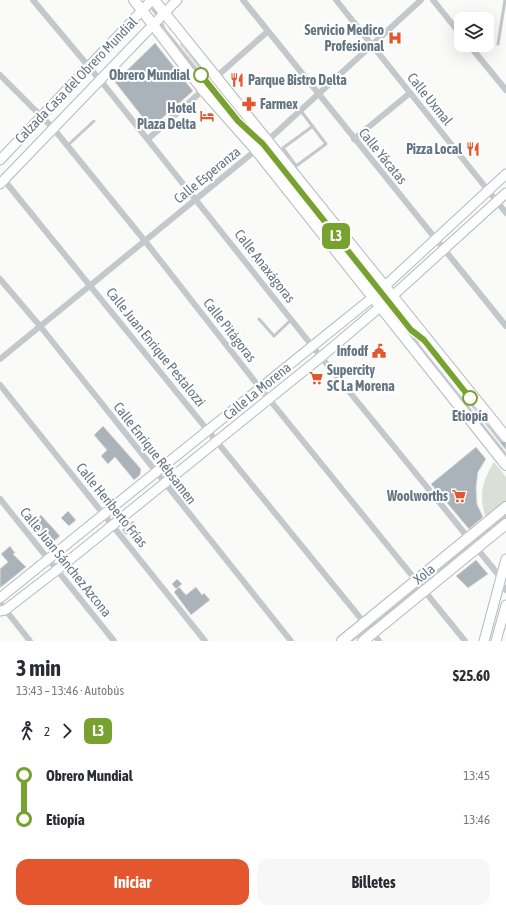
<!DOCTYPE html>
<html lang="es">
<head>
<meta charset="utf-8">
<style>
  :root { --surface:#fff; --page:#f7f7f7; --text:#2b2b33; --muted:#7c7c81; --accent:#e4572e }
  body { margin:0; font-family:"Asap Condensed",sans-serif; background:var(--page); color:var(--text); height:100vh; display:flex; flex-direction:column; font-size:15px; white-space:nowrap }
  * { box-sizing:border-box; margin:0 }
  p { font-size:13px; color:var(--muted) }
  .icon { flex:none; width:22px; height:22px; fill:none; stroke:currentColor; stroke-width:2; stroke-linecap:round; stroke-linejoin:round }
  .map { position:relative; height:641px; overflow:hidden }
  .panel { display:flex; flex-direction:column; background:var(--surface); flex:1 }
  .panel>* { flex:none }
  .badge { padding:0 8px; border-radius:6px; font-size:14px; line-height:26px }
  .tools { position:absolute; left:454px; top:12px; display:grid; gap:8px }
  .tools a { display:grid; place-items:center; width:40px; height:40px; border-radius:8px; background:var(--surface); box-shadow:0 4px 16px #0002; font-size:20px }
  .map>.badge { position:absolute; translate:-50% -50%; box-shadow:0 0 0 2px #fff }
  .legs { display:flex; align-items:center; gap:6px; height:44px; padding:0 16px; font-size:13px }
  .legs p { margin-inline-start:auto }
  .head { display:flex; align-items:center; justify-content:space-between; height:68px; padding:0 16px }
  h1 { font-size:22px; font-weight:700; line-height:30px }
  .primary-button { display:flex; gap:8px; margin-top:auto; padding:8px 16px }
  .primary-button a { flex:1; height:46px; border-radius:12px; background:var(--accent); color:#fff; font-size:16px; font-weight:700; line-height:46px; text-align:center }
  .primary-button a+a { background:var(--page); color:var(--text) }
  ul { padding:0 16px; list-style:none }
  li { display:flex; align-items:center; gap:14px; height:44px; font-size:15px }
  li i { display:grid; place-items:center; width:6px; height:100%; margin:0 5px; background:currentColor }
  li i::after { content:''; width:10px; height:10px; margin:-5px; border:3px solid; border-radius:50%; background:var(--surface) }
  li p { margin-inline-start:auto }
  li:first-child i { background:linear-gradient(#0000 50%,currentColor 0) }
  li:last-child i { background:linear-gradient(currentColor 50%,#0000 0) }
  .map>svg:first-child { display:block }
</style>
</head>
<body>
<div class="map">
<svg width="506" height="641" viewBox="0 0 506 641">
  <rect width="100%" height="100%" fill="#fafaf8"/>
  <!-- green -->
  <path fill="#dadfd7" d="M494,462l12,15v26l-20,16c-7,-23 -5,-36 8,-57z"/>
  <!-- building -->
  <g fill="#aab3b9" stroke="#dcdcda">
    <polygon points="155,43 193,91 151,128 115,82"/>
    <polygon points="180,44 181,44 227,101 226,102"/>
    <polygon points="430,353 501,441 506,443 506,450"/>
    <polygon points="103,426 141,469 140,475 134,480 115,457 108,464 101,456 107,450 94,435"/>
    <polygon points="476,447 486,459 478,472 476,488 477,504 483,517 469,529 431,484"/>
    <polygon points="68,511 76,520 69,526 61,518"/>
    <polygon points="41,515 60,536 52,543 33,523"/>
    <polygon points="133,521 137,526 126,535 122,530"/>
    <polygon points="10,546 15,553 13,554 26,567 0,588 0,569 8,562 1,554"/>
    <polygon points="476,560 488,574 468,588 456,576"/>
    <polygon points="177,579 182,584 176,589 172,584"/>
    <polygon points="179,587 186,595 196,587 202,595 204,593 210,600 191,615 174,592"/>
  </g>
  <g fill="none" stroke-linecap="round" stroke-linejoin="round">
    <defs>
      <g id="secondary">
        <polyline points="0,160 152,0"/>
        <polyline points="0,184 177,0"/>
        <polyline points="0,598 372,298 506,174"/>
        <polyline points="0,611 5,610 57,570 321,357 387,301 506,193"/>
        <polyline points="484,641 506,559"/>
        <polyline points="496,641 506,605"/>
      </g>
      <g id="primary">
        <polyline points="134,0 203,90 256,150 506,465"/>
        <polyline points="154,0 506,437"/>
        <polyline points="342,641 506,507"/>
        <polyline points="363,641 506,524"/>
      </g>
    </defs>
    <!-- secondary casing -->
    <use href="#secondary" stroke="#b3babf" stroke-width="11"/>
    <!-- primary casing -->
    <use href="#primary" stroke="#b5babe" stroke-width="12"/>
    <!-- lane -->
    <g stroke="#c3c8cc" stroke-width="3">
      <polyline points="145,0 160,18 164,29 238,121 258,140"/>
      <polyline points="498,44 505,0"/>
      <polyline points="301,111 326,144 296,166 283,148 313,126"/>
      <polyline points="254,131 411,330 418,345 506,455"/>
      <polyline points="67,146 94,121"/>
      <polyline points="259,319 274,336 291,320"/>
      <polyline points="351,641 506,516"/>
    </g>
    <!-- street -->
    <g stroke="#c3c8cc" stroke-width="6">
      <polyline points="33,0 105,86 321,357 501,578"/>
      <polyline points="243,0 506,326"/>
      <polyline points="336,0 506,213"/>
      <polyline points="433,0 461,35"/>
      <polyline points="469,45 506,90"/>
      <polyline points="0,75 53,128 145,241 260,388 465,641"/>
      <polyline points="216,77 267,32"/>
      <polyline points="148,139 203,90"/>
      <polyline points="354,139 410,93"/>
      <polyline points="4,180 379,641"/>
      <polyline points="0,279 40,326 291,641"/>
      <polyline points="0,359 266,142 421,0"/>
      <polyline points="0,385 205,641"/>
      <polyline points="0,499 114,641"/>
      <polyline points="500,583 506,590"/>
      <polyline points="0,603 30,641"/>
    </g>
    <!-- secondary -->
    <use href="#secondary" stroke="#fff" stroke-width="9"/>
    <!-- primary -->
    <use href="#primary" stroke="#fff" stroke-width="10"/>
  </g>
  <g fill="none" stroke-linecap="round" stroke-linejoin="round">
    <defs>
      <polyline id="line-1" points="201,75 238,121 263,144 411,330 424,340 470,398"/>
    </defs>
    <!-- line-1 casing -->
    <use href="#line-1" stroke="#fff" stroke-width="9"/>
    <!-- line-1 -->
    <use href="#line-1" stroke="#78a22f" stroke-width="6"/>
  </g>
  <!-- icons -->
  <defs>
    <symbol id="hospital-bare" viewBox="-9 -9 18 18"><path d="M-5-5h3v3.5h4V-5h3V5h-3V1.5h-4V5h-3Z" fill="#e4572e" stroke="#fff" stroke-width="2.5" paint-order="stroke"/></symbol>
    <symbol id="restaurant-bare" viewBox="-9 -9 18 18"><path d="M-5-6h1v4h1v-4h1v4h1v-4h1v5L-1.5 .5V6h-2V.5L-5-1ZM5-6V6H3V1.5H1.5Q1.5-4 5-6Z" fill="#e4572e" stroke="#fff" stroke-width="2.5" paint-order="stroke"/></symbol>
    <symbol id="pharmacy-bare" viewBox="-9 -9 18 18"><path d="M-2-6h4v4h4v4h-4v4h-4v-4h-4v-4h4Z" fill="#e4572e" stroke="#fff" stroke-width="2.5" paint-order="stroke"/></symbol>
    <symbol id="hotel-bare" viewBox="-9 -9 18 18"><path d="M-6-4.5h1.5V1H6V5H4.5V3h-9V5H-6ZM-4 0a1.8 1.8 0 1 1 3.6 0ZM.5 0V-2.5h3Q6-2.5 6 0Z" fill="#e4572e" stroke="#fff" stroke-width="2.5" paint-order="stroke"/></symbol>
    <symbol id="civic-bare" viewBox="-9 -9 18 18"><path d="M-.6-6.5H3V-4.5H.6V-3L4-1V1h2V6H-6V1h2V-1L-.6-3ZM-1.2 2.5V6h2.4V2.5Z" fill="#e4572e" stroke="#fff" stroke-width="2.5" paint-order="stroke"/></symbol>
    <symbol id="supermarket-bare" viewBox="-9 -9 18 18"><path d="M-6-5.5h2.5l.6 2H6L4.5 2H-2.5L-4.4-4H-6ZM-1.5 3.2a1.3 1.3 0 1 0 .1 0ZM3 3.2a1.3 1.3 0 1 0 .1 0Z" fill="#e4572e" stroke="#fff" stroke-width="2.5" paint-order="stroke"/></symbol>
  </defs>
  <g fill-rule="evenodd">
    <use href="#hospital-bare" x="385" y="28" width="20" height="20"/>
    <use href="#restaurant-bare" x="227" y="70" width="20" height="20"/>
    <use href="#pharmacy-bare" x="239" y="94" width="20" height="20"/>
    <use href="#hotel-bare" x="197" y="106" width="20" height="20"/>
    <use href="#restaurant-bare" x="463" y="139" width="20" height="20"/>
    <use href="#civic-bare" x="369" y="341" width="20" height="20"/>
    <use href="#supermarket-bare" x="306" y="368" width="20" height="20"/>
    <use href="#supermarket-bare" x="449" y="486" width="20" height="20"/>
  </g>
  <!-- markers -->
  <g fill="#fff" stroke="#78a22f" stroke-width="2">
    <circle cx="201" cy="75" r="7"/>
    <circle cx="470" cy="398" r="7"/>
  </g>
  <g text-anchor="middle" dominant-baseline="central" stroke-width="4" stroke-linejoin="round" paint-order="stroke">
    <!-- poi labels -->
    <g font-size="14" font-weight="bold" fill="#657683" stroke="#fff" text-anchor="end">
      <text x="384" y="30">Servicio Medico<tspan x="384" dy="16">Profesional</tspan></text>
      <text x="248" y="80" text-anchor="start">Parque Bistro Delta</text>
      <text x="260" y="104" text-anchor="start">Farmex</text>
      <text x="196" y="108">Hotel<tspan x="196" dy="16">Plaza Delta</tspan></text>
      <text x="462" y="149">Pizza Local</text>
      <text x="368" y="351">Infodf</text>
      <text x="327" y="370" text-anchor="start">Supercity<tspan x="327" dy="16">SC La Morena</tspan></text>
      <text x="448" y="496">Woolworths</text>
    </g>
    <!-- stop labels -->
    <g font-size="14" font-weight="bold" fill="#657683" stroke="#fff" text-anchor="end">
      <text x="190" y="75">Obrero Mundial</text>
      <text x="470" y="416" text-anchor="middle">Etiopía</text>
    </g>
    <!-- street labels -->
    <g font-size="14" fill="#657683" stroke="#fff">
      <text transform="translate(76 80) rotate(-46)">Calzada Casa del Obrero Mundial</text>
      <text transform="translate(430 99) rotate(51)">Calle Uxmal</text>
      <text transform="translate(383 156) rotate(51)">Calle Yácatas</text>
      <text transform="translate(207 175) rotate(-39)">Calle Esperanza</text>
      <text transform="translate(265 266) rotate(52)">Calle Anaxágoras</text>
      <text transform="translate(230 330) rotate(52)">Calle Pitágoras</text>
      <text transform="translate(156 347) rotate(51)">Calle Juan Enrique Pestalozzi</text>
      <text transform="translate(257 391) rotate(-39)">Calle La Morena</text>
      <text transform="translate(155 453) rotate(52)">Calle Enrique Rébsamen</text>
      <text transform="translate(112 505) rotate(51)">Calle Heriberto Frías</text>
      <text transform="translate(66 562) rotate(51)">Calle Juan Sánchez Azcona</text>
      <text transform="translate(424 574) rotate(-39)">Xola</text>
    </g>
  </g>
</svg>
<div class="tools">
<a><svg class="icon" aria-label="layers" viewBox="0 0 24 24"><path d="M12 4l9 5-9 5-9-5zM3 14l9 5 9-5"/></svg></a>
</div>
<b class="badge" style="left:336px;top:236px;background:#78a22f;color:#fff">L3</b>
</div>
<section class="panel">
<div class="head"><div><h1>3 min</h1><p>13:43 – 13:46 · Autobús</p></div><b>$25.60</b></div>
<div class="legs"><svg class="icon" aria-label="walk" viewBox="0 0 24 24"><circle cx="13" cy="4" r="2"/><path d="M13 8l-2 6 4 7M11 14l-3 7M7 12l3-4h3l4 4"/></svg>2<svg class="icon" aria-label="forward" viewBox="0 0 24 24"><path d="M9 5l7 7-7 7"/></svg><b class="badge" style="background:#78a22f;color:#fff">L3</b></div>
<ul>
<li><i style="color:#78a22f"></i><b>Obrero Mundial</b><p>13:45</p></li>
<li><i style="color:#78a22f"></i><b>Etiopía</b><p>13:46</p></li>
</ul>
<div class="primary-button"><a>Iniciar</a><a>Billetes</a></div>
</section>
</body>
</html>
